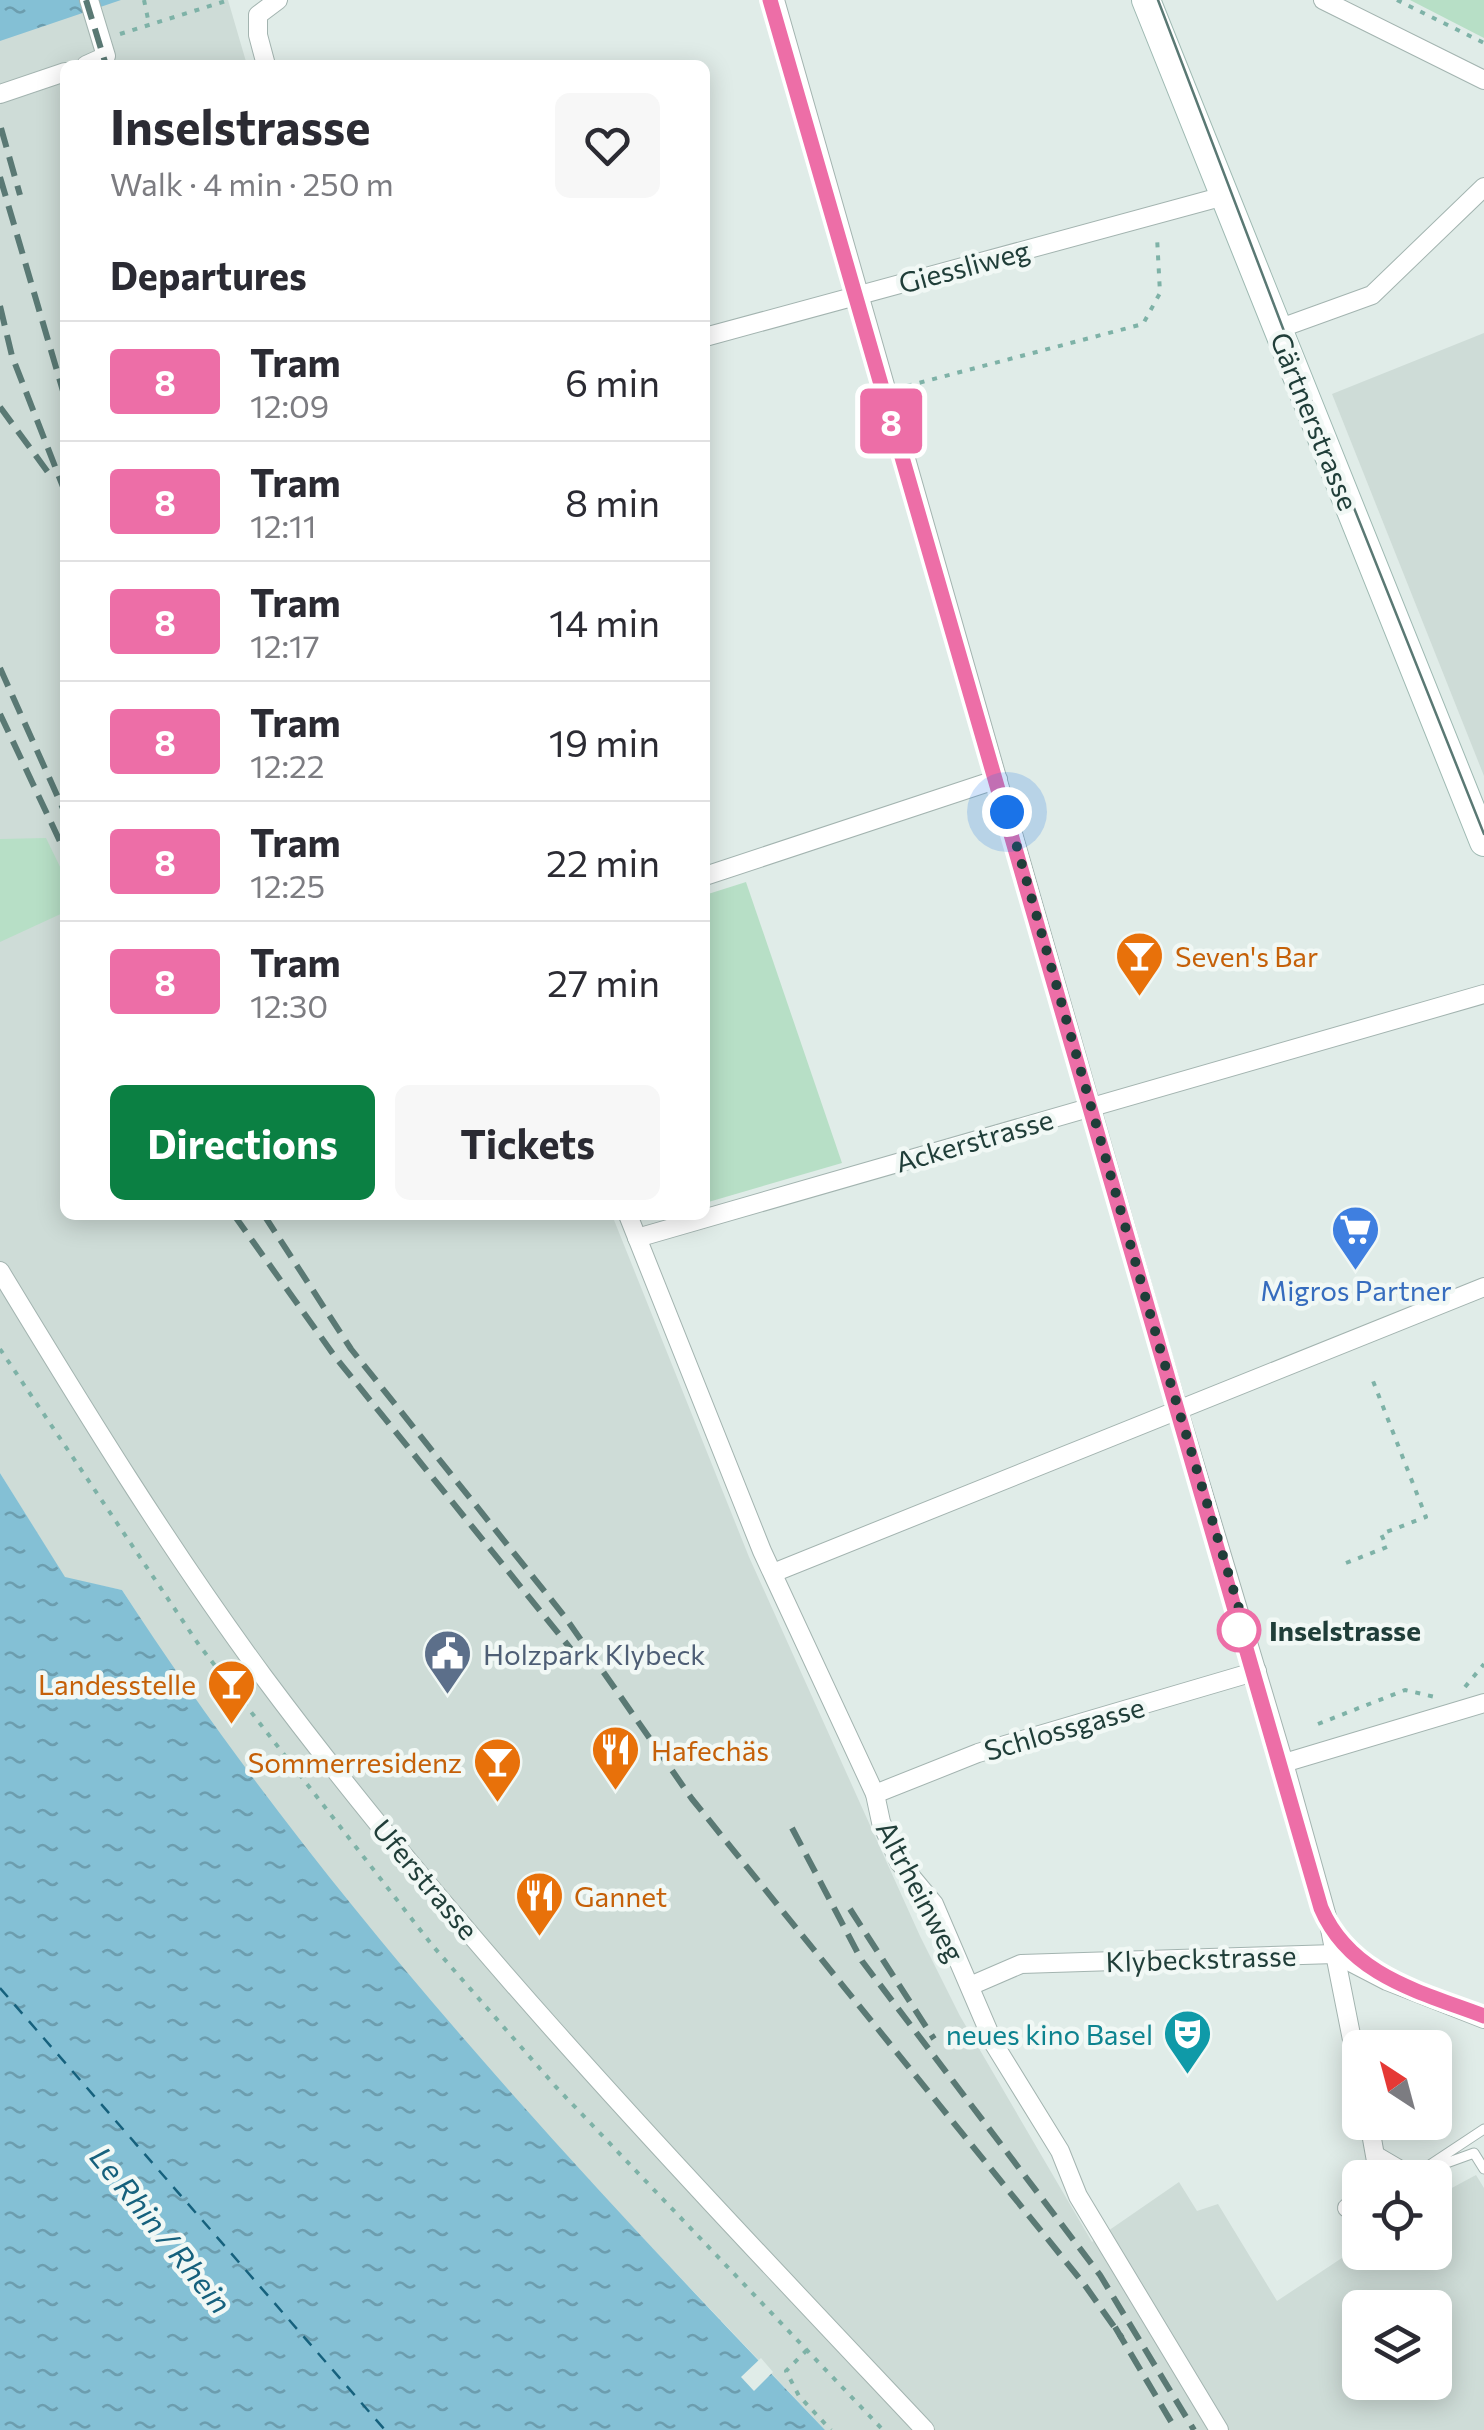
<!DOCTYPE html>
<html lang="en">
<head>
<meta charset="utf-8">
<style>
  :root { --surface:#fff; --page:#f7f7f7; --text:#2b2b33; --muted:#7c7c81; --line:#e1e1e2; --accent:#0b8043 }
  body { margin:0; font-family:Commissioner,sans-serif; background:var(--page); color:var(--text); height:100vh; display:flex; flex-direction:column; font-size:38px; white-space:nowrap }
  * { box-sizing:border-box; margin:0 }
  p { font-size:32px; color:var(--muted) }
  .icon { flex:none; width:55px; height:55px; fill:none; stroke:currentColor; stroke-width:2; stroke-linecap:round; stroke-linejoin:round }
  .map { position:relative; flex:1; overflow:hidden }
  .details { position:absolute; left:60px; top:60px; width:650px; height:1160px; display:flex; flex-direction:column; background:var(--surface); border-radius:15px; box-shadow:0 5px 25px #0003 }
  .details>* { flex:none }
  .badge { padding:0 20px; border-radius:8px; font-size:35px; line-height:65px }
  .needle { width:65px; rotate:324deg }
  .tools { position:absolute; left:1342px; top:2030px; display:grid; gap:20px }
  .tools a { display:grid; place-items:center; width:110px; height:110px; border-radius:15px; background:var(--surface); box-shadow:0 5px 25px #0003; font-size:50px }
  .you { position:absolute; width:50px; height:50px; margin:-25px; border:8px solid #fff; border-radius:50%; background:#1a73e8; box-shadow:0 0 0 15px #1a73e833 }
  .map>.badge { position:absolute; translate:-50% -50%; box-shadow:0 0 0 5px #fff }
  h2 { padding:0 50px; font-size:38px; line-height:90px }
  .round { display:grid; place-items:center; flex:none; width:105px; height:105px; border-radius:15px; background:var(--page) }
  .head { display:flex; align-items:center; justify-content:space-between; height:170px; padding:0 50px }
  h1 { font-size:48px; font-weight:700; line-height:75px }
  .primary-button { display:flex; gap:20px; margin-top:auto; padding:20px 50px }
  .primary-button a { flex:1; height:115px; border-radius:15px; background:var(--accent); color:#fff; font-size:40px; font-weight:700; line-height:115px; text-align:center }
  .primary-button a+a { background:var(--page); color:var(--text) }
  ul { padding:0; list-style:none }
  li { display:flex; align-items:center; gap:30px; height:120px; padding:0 50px; border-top:2px solid var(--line) }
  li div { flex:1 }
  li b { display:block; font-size:38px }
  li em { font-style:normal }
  li .badge { min-width:110px; font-weight:700; text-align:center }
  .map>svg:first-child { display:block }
</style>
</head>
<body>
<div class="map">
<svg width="1484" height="2430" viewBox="0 0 1484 2430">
  <defs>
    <pattern id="water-ripples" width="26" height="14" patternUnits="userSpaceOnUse" patternTransform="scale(2.5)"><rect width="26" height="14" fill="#84c0d5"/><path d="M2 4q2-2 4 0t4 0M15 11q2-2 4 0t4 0" fill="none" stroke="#6c9dae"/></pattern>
  </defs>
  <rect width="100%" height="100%" fill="#e0ece8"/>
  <!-- built -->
  <g fill="#cedcd7" fill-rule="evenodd">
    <path d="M0,0h228l19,65h-182v1150h547l137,342 171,379 40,80 132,226 87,-60 18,29 21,-7 59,97 83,-55v6h75v-55l41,-22 8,13v242h-659l-261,-275 -128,-146 -100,-119 -131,-172 -83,-128 -57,-12 -65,-105zM1360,2308h75v74h-75z"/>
    <polygon points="1484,333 1484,776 1332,394"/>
  </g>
  <!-- park -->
  <g fill="#b7dfc6">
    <polygon points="1410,0 1484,0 1484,38"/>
    <polygon points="46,838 65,877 65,912 0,942 0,839"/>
    <polygon points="746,882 842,1163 705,1203 705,895"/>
  </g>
  <!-- water -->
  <g fill="url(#water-ripples)">
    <polygon points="0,0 121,0 0,41"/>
    <path d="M0,1473l65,104 57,13c201,310 449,575 703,840h-825z"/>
  </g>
  <!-- pier -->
  <polygon fill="#e0ece8" points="761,2358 773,2372 754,2391 741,2377"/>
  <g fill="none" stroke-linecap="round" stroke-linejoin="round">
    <!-- ferry -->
    <polyline stroke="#16617d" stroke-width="2.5" stroke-dasharray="12 10" stroke-linecap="butt" points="0,1988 385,2430"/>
    <defs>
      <g id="lane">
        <polyline points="1484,2129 1416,2174 1474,2153 1484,2169"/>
        <polyline points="1375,2150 1416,2174"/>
      </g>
      <g id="street">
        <polyline points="775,0 1161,1352 1284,1763 1329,1924 1360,2080"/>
        <polyline points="1323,0 1484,80"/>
        <polyline points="86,65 106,56 89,0"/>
        <polyline points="266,65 258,35 258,15 278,0"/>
        <polyline points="0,94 65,72"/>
        <polyline points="1278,329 1372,295 1484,187"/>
        <polyline points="705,337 1224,196"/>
        <polyline points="705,876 998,779"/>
        <polyline points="628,1215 762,1551 875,1794 881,1822 899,1862 934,1904 994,2044 1060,2151 1078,2196 1219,2430"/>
        <polyline points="637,1238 1484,994"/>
        <path d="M0,1271c83,137 168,276 263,405 200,269 433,511 662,754"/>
        <polyline points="773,1573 1484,1287"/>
        <polyline points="1284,1763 1484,1703"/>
        <polyline points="875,1794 978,1753 1257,1671"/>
        <polyline points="970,1986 1021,1964 1335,1954 1387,1981 1484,2019"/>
        <polyline points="1369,2122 1379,2178"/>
        <polyline points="1347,2208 1360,2199"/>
      </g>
      <polyline id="secondary" points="1146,0 1484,842"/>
    </defs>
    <!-- lane casing -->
    <use href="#lane" stroke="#a3b4b0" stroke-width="11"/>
    <!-- street casing -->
    <use href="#street" stroke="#a3b4b0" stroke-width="20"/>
    <!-- secondary casing -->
    <use href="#secondary" stroke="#9eb9b2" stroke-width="30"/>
    <!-- path -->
    <g stroke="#7eb2a7" stroke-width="4" stroke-dasharray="5 8" stroke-linecap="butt">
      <polyline points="144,0 149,24"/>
      <polyline points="1397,0 1484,43"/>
      <polyline points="120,34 229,0"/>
      <polyline points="907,386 1143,324 1160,293 1157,237"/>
      <polyline points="0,1349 199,1645 432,1945 556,2087 883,2430"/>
      <polyline points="1346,1563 1387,1547 1381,1534 1426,1517 1373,1381"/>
      <polyline points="1465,1687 1484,1664"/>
      <polyline points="1318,1724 1405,1690 1435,1697"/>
      <polyline points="685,1756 688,1755"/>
      <polyline points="807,2350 786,2371 799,2396 831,2430"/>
    </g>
    <!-- lane -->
    <use href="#lane" stroke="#fff" stroke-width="9"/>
    <!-- street -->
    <use href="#street" stroke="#fff" stroke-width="18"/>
    <!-- secondary -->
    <use href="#secondary" stroke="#fff" stroke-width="28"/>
    <!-- tram -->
    <g stroke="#5a7974" stroke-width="2.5">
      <path d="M769,0l552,1908c30,68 99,84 163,109"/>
      <polyline points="1158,0 1295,360 1484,834"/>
    </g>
    <!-- rail -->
    <g stroke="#5a7974" stroke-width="6" stroke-dasharray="20 10" stroke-linecap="butt">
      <polyline points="86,0 106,65"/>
      <polyline points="1,128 20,195"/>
      <polyline points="0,177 65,398"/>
      <polyline points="0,306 12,356 65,492"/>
      <polyline points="0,407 50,475"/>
      <polyline points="0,668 65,813"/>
      <polyline points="0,714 65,852"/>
      <polyline points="234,1215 336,1358 579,1659"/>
      <polyline points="264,1215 351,1349 565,1617 692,1799 1084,2284 1122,2338"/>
      <polyline points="792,1828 862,1961 1100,2275 1194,2430"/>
      <polyline points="850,1909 934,2039"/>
      <polyline points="1115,2327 1176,2430"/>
    </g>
  </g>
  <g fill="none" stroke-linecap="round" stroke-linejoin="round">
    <defs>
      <path id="line" d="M770,0l551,1908c29,68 100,84 163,108"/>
    </defs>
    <!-- line casing -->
    <use href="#line" stroke="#fff" stroke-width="22"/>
    <!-- line -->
    <use href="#line" stroke="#ed6ea7" stroke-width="15"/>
    <!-- walk -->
    <polyline stroke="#203e39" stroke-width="10" stroke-dasharray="0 18" points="1007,812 1161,1352 1245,1628 1239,1630"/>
  </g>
  <!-- icons -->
  <defs>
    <symbol id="bar-pin" viewBox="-11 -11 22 30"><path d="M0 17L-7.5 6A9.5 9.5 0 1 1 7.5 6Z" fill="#e8710a" stroke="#f1f8f5"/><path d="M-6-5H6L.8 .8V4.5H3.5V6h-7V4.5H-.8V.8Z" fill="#fff"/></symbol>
    <symbol id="supermarket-pin" viewBox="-11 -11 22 30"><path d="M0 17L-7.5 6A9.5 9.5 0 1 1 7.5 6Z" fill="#3f7fe0" stroke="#f1f8f5"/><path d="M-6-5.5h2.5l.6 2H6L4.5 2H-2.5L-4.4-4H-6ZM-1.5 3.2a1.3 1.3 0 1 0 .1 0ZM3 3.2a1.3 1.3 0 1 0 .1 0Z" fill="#fff"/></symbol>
    <symbol id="civic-pin" viewBox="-11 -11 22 30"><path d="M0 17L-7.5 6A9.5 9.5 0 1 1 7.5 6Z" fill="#5c6f8a" stroke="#f1f8f5"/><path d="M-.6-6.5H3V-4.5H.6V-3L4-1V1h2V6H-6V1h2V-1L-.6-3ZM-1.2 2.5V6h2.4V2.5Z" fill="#fff"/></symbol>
    <symbol id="restaurant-pin" viewBox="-11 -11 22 30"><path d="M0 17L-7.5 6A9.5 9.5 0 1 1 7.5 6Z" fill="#e8710a" stroke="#f1f8f5"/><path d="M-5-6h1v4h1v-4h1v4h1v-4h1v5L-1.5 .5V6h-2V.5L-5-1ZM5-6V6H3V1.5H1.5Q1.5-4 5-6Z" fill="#fff"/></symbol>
    <symbol id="theatre-pin" viewBox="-11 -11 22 30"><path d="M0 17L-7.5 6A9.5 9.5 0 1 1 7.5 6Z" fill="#0f9aa8" stroke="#f1f8f5"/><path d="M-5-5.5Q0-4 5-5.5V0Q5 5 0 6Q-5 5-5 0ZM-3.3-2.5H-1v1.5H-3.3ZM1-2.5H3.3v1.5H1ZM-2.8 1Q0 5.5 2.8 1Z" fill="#fff"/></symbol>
  </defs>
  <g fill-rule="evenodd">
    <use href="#bar-pin" x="1112" y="928" width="55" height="75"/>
    <use href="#supermarket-pin" x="1328" y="1202" width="55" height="75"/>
    <use href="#civic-pin" x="420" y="1626" width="55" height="75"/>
    <use href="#bar-pin" x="204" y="1656" width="55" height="75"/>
    <use href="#restaurant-pin" x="588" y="1722" width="55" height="75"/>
    <use href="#bar-pin" x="470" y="1734" width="55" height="75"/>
    <use href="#restaurant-pin" x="512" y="1868" width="55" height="75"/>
    <use href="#theatre-pin" x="1160" y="2006" width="55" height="75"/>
  </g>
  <!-- markers -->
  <circle fill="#fff" stroke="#ed6ea7" stroke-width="5" cx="1239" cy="1630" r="20"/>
  <g text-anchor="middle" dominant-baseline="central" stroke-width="9" stroke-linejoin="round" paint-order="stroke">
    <!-- street labels -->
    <g font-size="28" fill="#203e39" stroke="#f1f8f5">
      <text transform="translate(964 266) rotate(-15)">Giessliweg</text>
      <text transform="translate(1315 421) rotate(68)">Gärtnerstrasse</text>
      <text transform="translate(974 1140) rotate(-16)">Ackerstrasse</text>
      <text transform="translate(1064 1728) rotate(-16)">Schlossgasse</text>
      <text transform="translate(426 1879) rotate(50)">Uferstrasse</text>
      <text transform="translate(921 1891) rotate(62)">Altrheinweg</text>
      <text transform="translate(1201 1958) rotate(-2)">Klybeckstrasse</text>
    </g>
    <!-- food labels -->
    <g font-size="28" fill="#c56008" stroke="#f1f8f5" text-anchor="start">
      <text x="1175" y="956">Seven's Bar</text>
      <text x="196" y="1684" text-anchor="end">Landesstelle</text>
      <text x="651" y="1750">Hafechäs</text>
      <text x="462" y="1762" text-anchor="end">Sommerresidenz</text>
      <text x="574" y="1896">Gannet</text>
    </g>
    <!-- shop labels -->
    <g font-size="28" fill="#366cbe" stroke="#f1f8f5">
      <text x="1356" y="1290">Migros Partner</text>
    </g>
    <!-- stop labels -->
    <g font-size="28" font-weight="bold" fill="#203e39" stroke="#f1f8f5" text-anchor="start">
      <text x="1269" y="1630">Inselstrasse</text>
    </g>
    <!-- service labels -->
    <g font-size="28" fill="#4e5e75" stroke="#f1f8f5" text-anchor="start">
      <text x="483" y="1654">Holzpark Klybeck</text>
    </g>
    <!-- culture labels -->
    <g font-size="28" fill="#0d838f" stroke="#f1f8f5" text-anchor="end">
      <text x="1153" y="2034">neues kino Basel</text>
    </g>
    <!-- water labels -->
    <g font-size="30" font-style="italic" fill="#16617d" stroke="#f1f8f5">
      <text transform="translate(162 2229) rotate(51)">Le Rhin / Rhein</text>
    </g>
  </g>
</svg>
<div class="tools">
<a><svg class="needle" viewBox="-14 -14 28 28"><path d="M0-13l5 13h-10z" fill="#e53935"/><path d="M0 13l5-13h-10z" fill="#7c7c81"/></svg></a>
<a><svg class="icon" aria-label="locate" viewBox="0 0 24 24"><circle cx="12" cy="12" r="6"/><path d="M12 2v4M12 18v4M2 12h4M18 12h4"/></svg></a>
<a><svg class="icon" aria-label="layers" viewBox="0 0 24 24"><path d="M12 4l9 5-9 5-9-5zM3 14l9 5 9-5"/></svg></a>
</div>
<div class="you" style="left:1007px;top:812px"></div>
<b class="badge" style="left:891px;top:421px;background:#ed6ea7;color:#fff">8</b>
<section class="details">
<div class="head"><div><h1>Inselstrasse</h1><p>Walk · 4 min · 250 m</p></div><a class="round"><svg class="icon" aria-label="heart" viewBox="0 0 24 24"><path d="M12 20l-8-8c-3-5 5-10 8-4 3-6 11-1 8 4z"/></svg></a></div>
<h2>Departures</h2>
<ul>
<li><span class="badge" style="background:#ed6ea7;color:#fff">8</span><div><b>Tram</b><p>12:09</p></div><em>6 min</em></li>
<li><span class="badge" style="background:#ed6ea7;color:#fff">8</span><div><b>Tram</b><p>12:11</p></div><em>8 min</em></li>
<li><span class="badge" style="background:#ed6ea7;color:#fff">8</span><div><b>Tram</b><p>12:17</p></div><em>14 min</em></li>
<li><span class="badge" style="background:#ed6ea7;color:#fff">8</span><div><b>Tram</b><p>12:22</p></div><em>19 min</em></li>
<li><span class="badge" style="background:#ed6ea7;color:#fff">8</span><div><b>Tram</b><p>12:25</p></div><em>22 min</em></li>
<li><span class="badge" style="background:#ed6ea7;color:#fff">8</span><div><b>Tram</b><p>12:30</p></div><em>27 min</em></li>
</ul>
<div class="primary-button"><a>Directions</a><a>Tickets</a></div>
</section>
</div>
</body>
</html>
